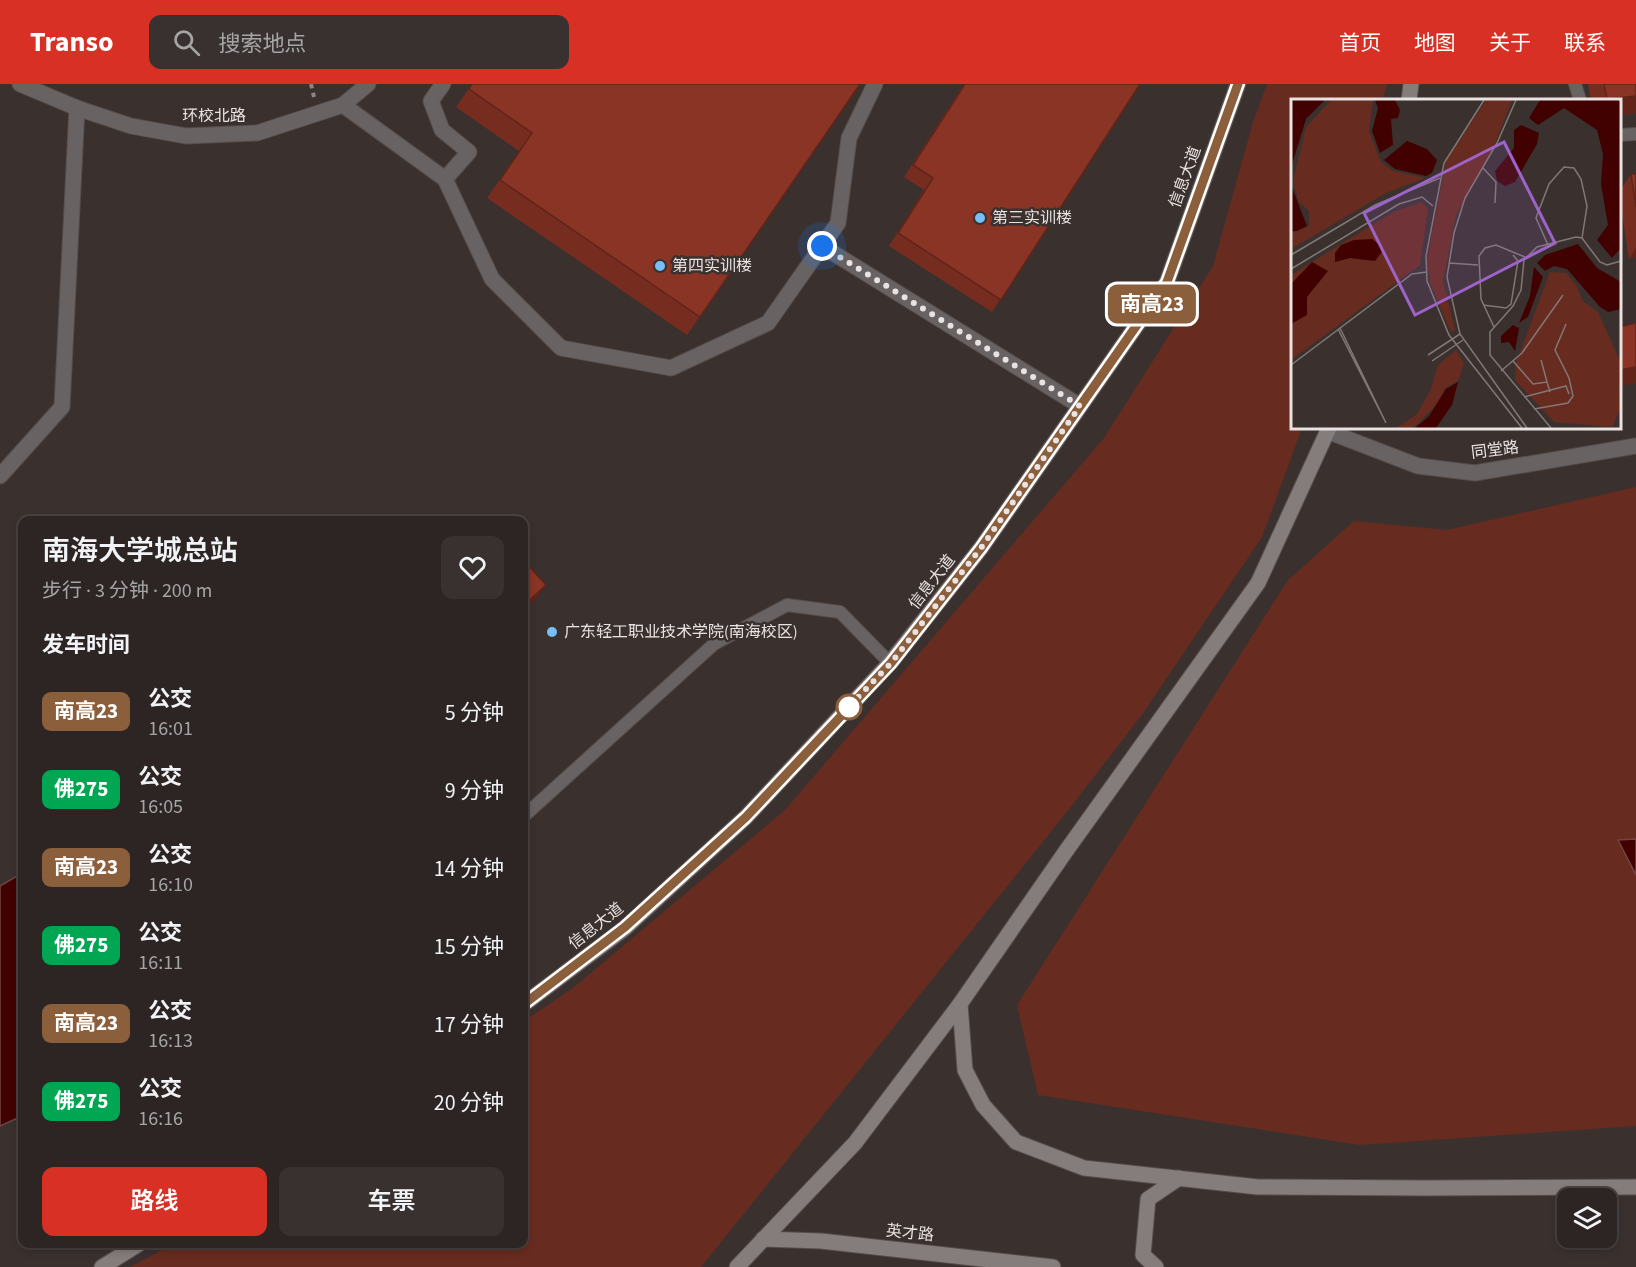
<!DOCTYPE html>
<html lang="zh">
<head>
<meta charset="utf-8">
<style>
  :root { --surface:#2c2523; --page:#383130; --text:#f1f3f6; --muted:#a6a5a6; --line:#484241; --accent:#d93025 }
  body { margin:0; font-family:"Source Sans 3","Noto Sans SC",sans-serif; background:var(--page); color:var(--text); height:100vh; display:flex; flex-direction:column; font-size:22px; white-space:nowrap }
  * { box-sizing:border-box; margin:0 }
  p { font-size:20px; color:var(--muted) }
  .icon { flex:none; width:33px; height:33px; fill:none; stroke:currentColor; stroke-width:2; stroke-linecap:round; stroke-linejoin:round }
  .map { position:relative; flex:1; overflow:hidden }
  .drawer { position:absolute; left:18px; top:432px; width:510px; height:732px; display:flex; flex-direction:column; background:var(--surface); border-radius:12px; box-shadow:0 3px 9px #0003,0 0 0 2px var(--line) }
  .drawer>* { flex:none }
  .badge { padding:0 12px; border-radius:9px; font-size:21px; line-height:39px }
  .tools { position:absolute; left:1557px; top:1104px; display:grid; gap:12px }
  .tools a { display:grid; place-items:center; width:60px; height:60px; border-radius:12px; background:var(--surface); box-shadow:0 3px 9px #0003,0 0 0 2px var(--line); font-size:30px }
  .you { position:absolute; width:30px; height:30px; margin:-15px; border:4px solid #fff; border-radius:50%; background:#1a73e8; box-shadow:0 0 0 9px #1a73e833 }
  .map>.badge { position:absolute; translate:-50% -50%; box-shadow:0 0 0 3px #fff }
  h2 { padding:0 24px; font-size:22px; line-height:54px }
  .round { display:grid; place-items:center; flex:none; width:63px; height:63px; border-radius:12px; background:var(--page) }
  .summary { display:flex; align-items:center; justify-content:space-between; height:102px; padding:0 24px }
  h1 { font-size:28px; font-weight:600; line-height:45px }
  .button { display:flex; gap:12px; margin-top:auto; padding:12px 24px }
  .button a { flex:1; height:69px; border-radius:12px; background:var(--accent); color:#fff; font-size:24px; font-weight:600; line-height:69px; text-align:center }
  .button a+a { background:var(--page); color:var(--text) }
  ul { padding:0; list-style:none }
  li { display:flex; align-items:center; gap:18px; height:78px; padding:0 24px }
  li div { flex:1 }
  li b { display:block; font-size:22px }
  li em { font-style:normal }
  li .badge { min-width:66px; font-weight:700; text-align:center }
  header { display:flex; align-items:center; gap:36px; box-sizing:border-box; height:84px; padding:0 30px; background:var(--accent); color:#fff }
  header strong { font-size:28px }
  nav { display:flex; gap:33px; margin-inline-start:auto; font-size:21px }
  .search { width:420px; height:54px; background:var(--page); display:flex; align-items:center; gap:15px; box-sizing:border-box; padding:0 21px; border-radius:12px; color:var(--muted); font-size:22px }
  .map>svg:first-child { display:block }
</style>
</head>
<body>
<header>
<strong>Transo</strong>
<div class="search"><svg class="icon" aria-label="search" viewBox="0 0 24 24"><circle cx="10" cy="10" r="6"/><path d="M15 15l6 6"/></svg>搜索地点</div>
<nav><a>首页</a><a>地图</a><a>关于</a><a>联系</a></nav>
</header>
<div class="map">
<svg width="1636" height="1183" viewBox="0 0 1636 1183">
  <rect width="100%" height="100%" fill="#3a312f"/>
  <!-- green -->
  <g fill="#682b1f">
    <polygon points="1267,0 1387,0 1383,16 1292,16 1292,344 1302,344 1262,453 1141,632 1066,729 701,1183 130,1183 174,1160 524,1160 524,937 573,904 785,726 1104,354 1213,182 1253,38"/>
    <polygon points="1636,403 1636,1042 1360,1061 1038,1011 1017,921 1288,496 1354,437 1447,446"/>
  </g>
  <!-- water -->
  <g fill="#410100" stroke="#734444" stroke-width="1.5">
    <polygon points="1636,755 1636,791 1618,756"/>
    <polygon points="22,789 22,1032 0,1042 0,802"/>
  </g>
  <g fill="none" stroke-linecap="round" stroke-linejoin="round">
    <defs>
      <g id="service">
        <polyline points="1575,0 1580,16"/>
        <polyline points="1620,51 1636,50"/>
        <polyline points="524,732 714,560 787,521 840,528 890,579"/>
      </g>
      <g id="minor">
        <polyline points="20,0 77,24 131,42 186,52 257,49 343,21 368,0"/>
        <polyline points="443,0 431,17 442,46 469,68 445,95"/>
        <polyline points="343,21 445,95 492,195 561,264 671,284 768,239 838,139 849,54 875,0"/>
        <polyline points="822,162 1080,322"/>
        <polyline points="0,392 62,323 77,24"/>
      </g>
      <polyline id="tertiary" points="1327,347 1418,382 1475,389 1636,362"/>
      <g id="secondary">
        <polyline points="1409,16 1411,0"/>
        <polyline points="524,920 625,844 746,733 890,579 981,464 1167,198 1238,0"/>
        <polyline points="960,920 965,986 983,1021 1016,1058 1084,1084 1258,1103 1425,1104 1636,1103"/>
        <polyline points="763,1155 821,1157 1053,1183"/>
        <polyline points="102,1183 139,1160"/>
        <polyline points="737,1183 855,1059 960,920 1066,767 1258,499 1329,344"/>
        <polyline points="1156,1183 1143,1171 1148,1115 1179,1094"/>
      </g>
    </defs>
    <!-- service casing -->
    <use href="#service" stroke="#564d4b" stroke-width="14"/>
    <!-- minor casing -->
    <use href="#minor" stroke="#564d4b" stroke-width="17"/>
    <!-- tertiary casing -->
    <use href="#tertiary" stroke="#564d4b" stroke-width="17"/>
    <!-- secondary casing -->
    <use href="#secondary" stroke="#564d4b" stroke-width="17"/>
    <!-- path -->
    <polyline stroke="#8d8583" stroke-width="4" stroke-dasharray="4.5 4.5" stroke-linecap="butt" points="311,0 314,13"/>
    <!-- service -->
    <use href="#service" stroke="#686362" stroke-width="12"/>
    <!-- minor -->
    <use href="#minor" stroke="#686362" stroke-width="15"/>
    <!-- tertiary -->
    <use href="#tertiary" stroke="#686362" stroke-width="15"/>
    <!-- secondary -->
    <use href="#secondary" stroke="#857d7c" stroke-width="15"/>
  </g>
  <!-- wall -->
  <g fill="#762d1f">
    <polygon points="472,0 860,0 687,251 487,114 519,67 456,23"/>
    <polygon points="964,0 1140,0 992,228 889,162 924,106 904,93"/>
    <polygon points="1588,0 1636,0 1636,29 1620,31 1620,16 1591,16"/>
    <polygon points="1631,90 1636,90 1636,173 1629,175 1620,117 1620,107"/>
  </g>
  <!-- shaded-wall -->
  <g fill="#602419">
    <polygon points="1636,12 1636,29 1620,31 1620,16 1605,16 1607,15"/>
    <polygon points="1636,164 1636,173 1629,175"/>
    <polygon points="1636,283 1636,299 1620,302 1620,286"/>
    <polygon points="546,501 537,513 524,526 524,521"/>
  </g>
  <!-- building -->
  <g fill="#893424" stroke="#602419" stroke-width="1.5">
    <polygon points="472,0 860,0 700,233 500,96 532,49 469,5"/>
    <polygon points="965,0 1140,0 1001,216 898,149 933,94 913,81"/>
    <polygon points="1604,0 1636,0 1636,12 1607,15"/>
    <polygon points="1631,90 1636,90 1636,123"/>
    <polygon points="1636,239 1636,283 1620,286 1620,243"/>
    <polygon points="524,477 546,501 524,521"/>
  </g>
  <g fill="none" stroke-linecap="round" stroke-linejoin="round">
    <defs>
      <polyline id="line" points="524,920 625,843 746,733 891,579 981,464 1167,198 1238,0"/>
    </defs>
    <!-- line casing -->
    <use href="#line" stroke="#fff" stroke-width="14"/>
    <!-- line -->
    <use href="#line" stroke="#8b5e3c" stroke-width="9"/>
    <!-- walk -->
    <polyline stroke="#e8e2e1" stroke-width="6" stroke-dasharray="0 10.8" points="822,162 1080,322 981,464 891,579 842,630 849,623"/>
  </g>
  <!-- markers -->
  <g fill="#77c0f7" stroke="#3a312f" stroke-width="2">
    <circle cx="980" cy="134" r="6"/>
    <circle cx="660" cy="182" r="6"/>
    <circle cx="552" cy="548" r="6"/>
  </g>
  <circle fill="#fff" stroke="#8b5e3c" stroke-width="3" cx="849" cy="623" r="12"/>
  <g text-anchor="middle" dominant-baseline="central" stroke-width="5" stroke-linejoin="round" paint-order="stroke">
    <!-- street labels -->
    <g font-size="16" fill="#e8e2e1" stroke="#3a312f">
      <text x="214" y="32">环校北路</text>
      <text transform="translate(1185 93) rotate(-70)">信息大道</text>
      <text transform="translate(1495 366) rotate(-7)">同堂路</text>
      <text transform="translate(932 498) rotate(-52)">信息大道</text>
      <text transform="translate(596 842) rotate(-38)">信息大道</text>
      <text transform="translate(910 1149) rotate(6)">英才路</text>
    </g>
    <!-- poi labels -->
    <g font-size="16" fill="#e8e2e1" stroke="#3a312f" text-anchor="start">
      <text x="992" y="134">第三实训楼</text>
      <text x="672" y="182">第四实训楼</text>
      <text x="564" y="548">广东轻工职业技术学院(南海校区)</text>
    </g>
  </g>
  <!-- overview -->
  <g transform="translate(1291 15)">
    <rect width="330" height="330" fill="#3a312f"/>
    <path d="M40,1h42l-4,31 12,31 12,9 32,7 -39,15 -95,56v-16l18,-7v-15l-10,-9 -6,-21 13,-54zM195,1h26l-18,46 -38,69 -13,66 12,49 -4,2 -21,-49 -3,-23 19,-99zM131,103l6,7 -8,56 -129,95v-85l102,-63zM259,173l16,1 10,12 7,16 15,11 23,51v45l-9,19 -58,-5 -39,-42 1,-17zM165,251l8,13 -6,18 -13,7 -7,15 -25,25h-17l21,-14 13,-23 8,-26z" fill="#682b1f"/>
    <path d="M0,1h34l-19,19 -15,49zM84,1h20l5,10 -2,8 -7,1 2,26 -13,8 -8,-22 6,-23zM249,1h78l3,4v144l-9,10 -15,-18 11,-15 -7,-41 2,-30 -6,-24 -33,-22 -26,17 -9,-7zM230,26l18,8 -2,11 -22,38 -10,4 -8,-5 -2,-10 19,-23v-18zM116,42l20,8 10,11 -5,13 -6,3 -31,-7 -11,-9zM0,86l16,41 -10,5h-6zM81,140l12,10 -9,12 -25,-3 -15,4v-9l6,-8 13,-5zM287,145l19,24 24,14v27l-13,3 -8,-5 -33,-38 -13,-3 -9,5 -8,-8 8,-8zM21,163l16,9 -21,26v18l-16,9v-40zM243,168l9,10 -15,40 -9,6 11,-27zM222,226l6,3 -4,23 -6,-9 -8,1v-7zM167,283l-6,23 -16,23h-21l14,-12 17,-27z" fill="#410100"/>
    <path fill="none" stroke="#807876" stroke-width="1.5" d="M193,1l-40,63 -18,93 1,25 22,54 73,93M225,1l-19,43 -32,55 -11,35 -7,44 13,57 67,94M192,69l13,14 -1,21M257,146l-12,-27 13,-34 15,-17 10,1 7,11 6,27 -5,32M0,156l84,-50 65,-27M158,164l29,2M0,170l108,-65 23,-7 11,9M192,206l23,3 5,-4 7,-43 -5,-6M203,228l-13,-28 -2,-43 6,-8 11,-3 29,12M47,230l48,94 -46,-95M137,256l32,-21M250,261l6,22M141,262l31,-21M222,262l20,23 14,-2 3,10M0,266l121,-91 15,-2M210,272l21,-18 41,-58M233,298l42,-11 3,8M243,310l34,-6 5,-7 -4,-18 -14,-28 11,-26M260,329l-61,-73v-23l23,-26 8,-16 3,-30 13,-13 39,-10 6,1 18,24 7,3 14,-4"/>
    <path fill="#9c63c9" fill-opacity="0.15" stroke="#9c63c9" stroke-width="3" d="M213,43l51,101 -140,72 -51,-102z"/>
    <rect width="330" height="330" fill="none" stroke="#e8e2e1" stroke-width="3"/>
  </g>
</svg>
<div class="tools">
<a><svg class="icon" aria-label="layers" viewBox="0 0 24 24"><path d="M12 4l9 5-9 5-9-5zM3 14l9 5 9-5"/></svg></a>
</div>
<div class="you" style="left:822px;top:162px"></div>
<b class="badge" style="left:1152px;top:220px;background:#8b5e3c;color:#fff">南高23</b>
<section class="drawer">
<div class="summary"><div><h1>南海大学城总站</h1><p>步行 · 3 分钟 · 200 m</p></div><a class="round"><svg class="icon" aria-label="heart" viewBox="0 0 24 24"><path d="M12 20l-8-8c-3-5 5-10 8-4 3-6 11-1 8 4z"/></svg></a></div>
<h2>发车时间</h2>
<ul>
<li><span class="badge" style="background:#8b5e3c;color:#fff">南高23</span><div><b>公交</b><p>16:01</p></div><em>5 分钟</em></li>
<li><span class="badge" style="background:#00a651;color:#fff">佛275</span><div><b>公交</b><p>16:05</p></div><em>9 分钟</em></li>
<li><span class="badge" style="background:#8b5e3c;color:#fff">南高23</span><div><b>公交</b><p>16:10</p></div><em>14 分钟</em></li>
<li><span class="badge" style="background:#00a651;color:#fff">佛275</span><div><b>公交</b><p>16:11</p></div><em>15 分钟</em></li>
<li><span class="badge" style="background:#8b5e3c;color:#fff">南高23</span><div><b>公交</b><p>16:13</p></div><em>17 分钟</em></li>
<li><span class="badge" style="background:#00a651;color:#fff">佛275</span><div><b>公交</b><p>16:16</p></div><em>20 分钟</em></li>
</ul>
<div class="button"><a>路线</a><a>车票</a></div>
</section>
</div>
</body>
</html>
